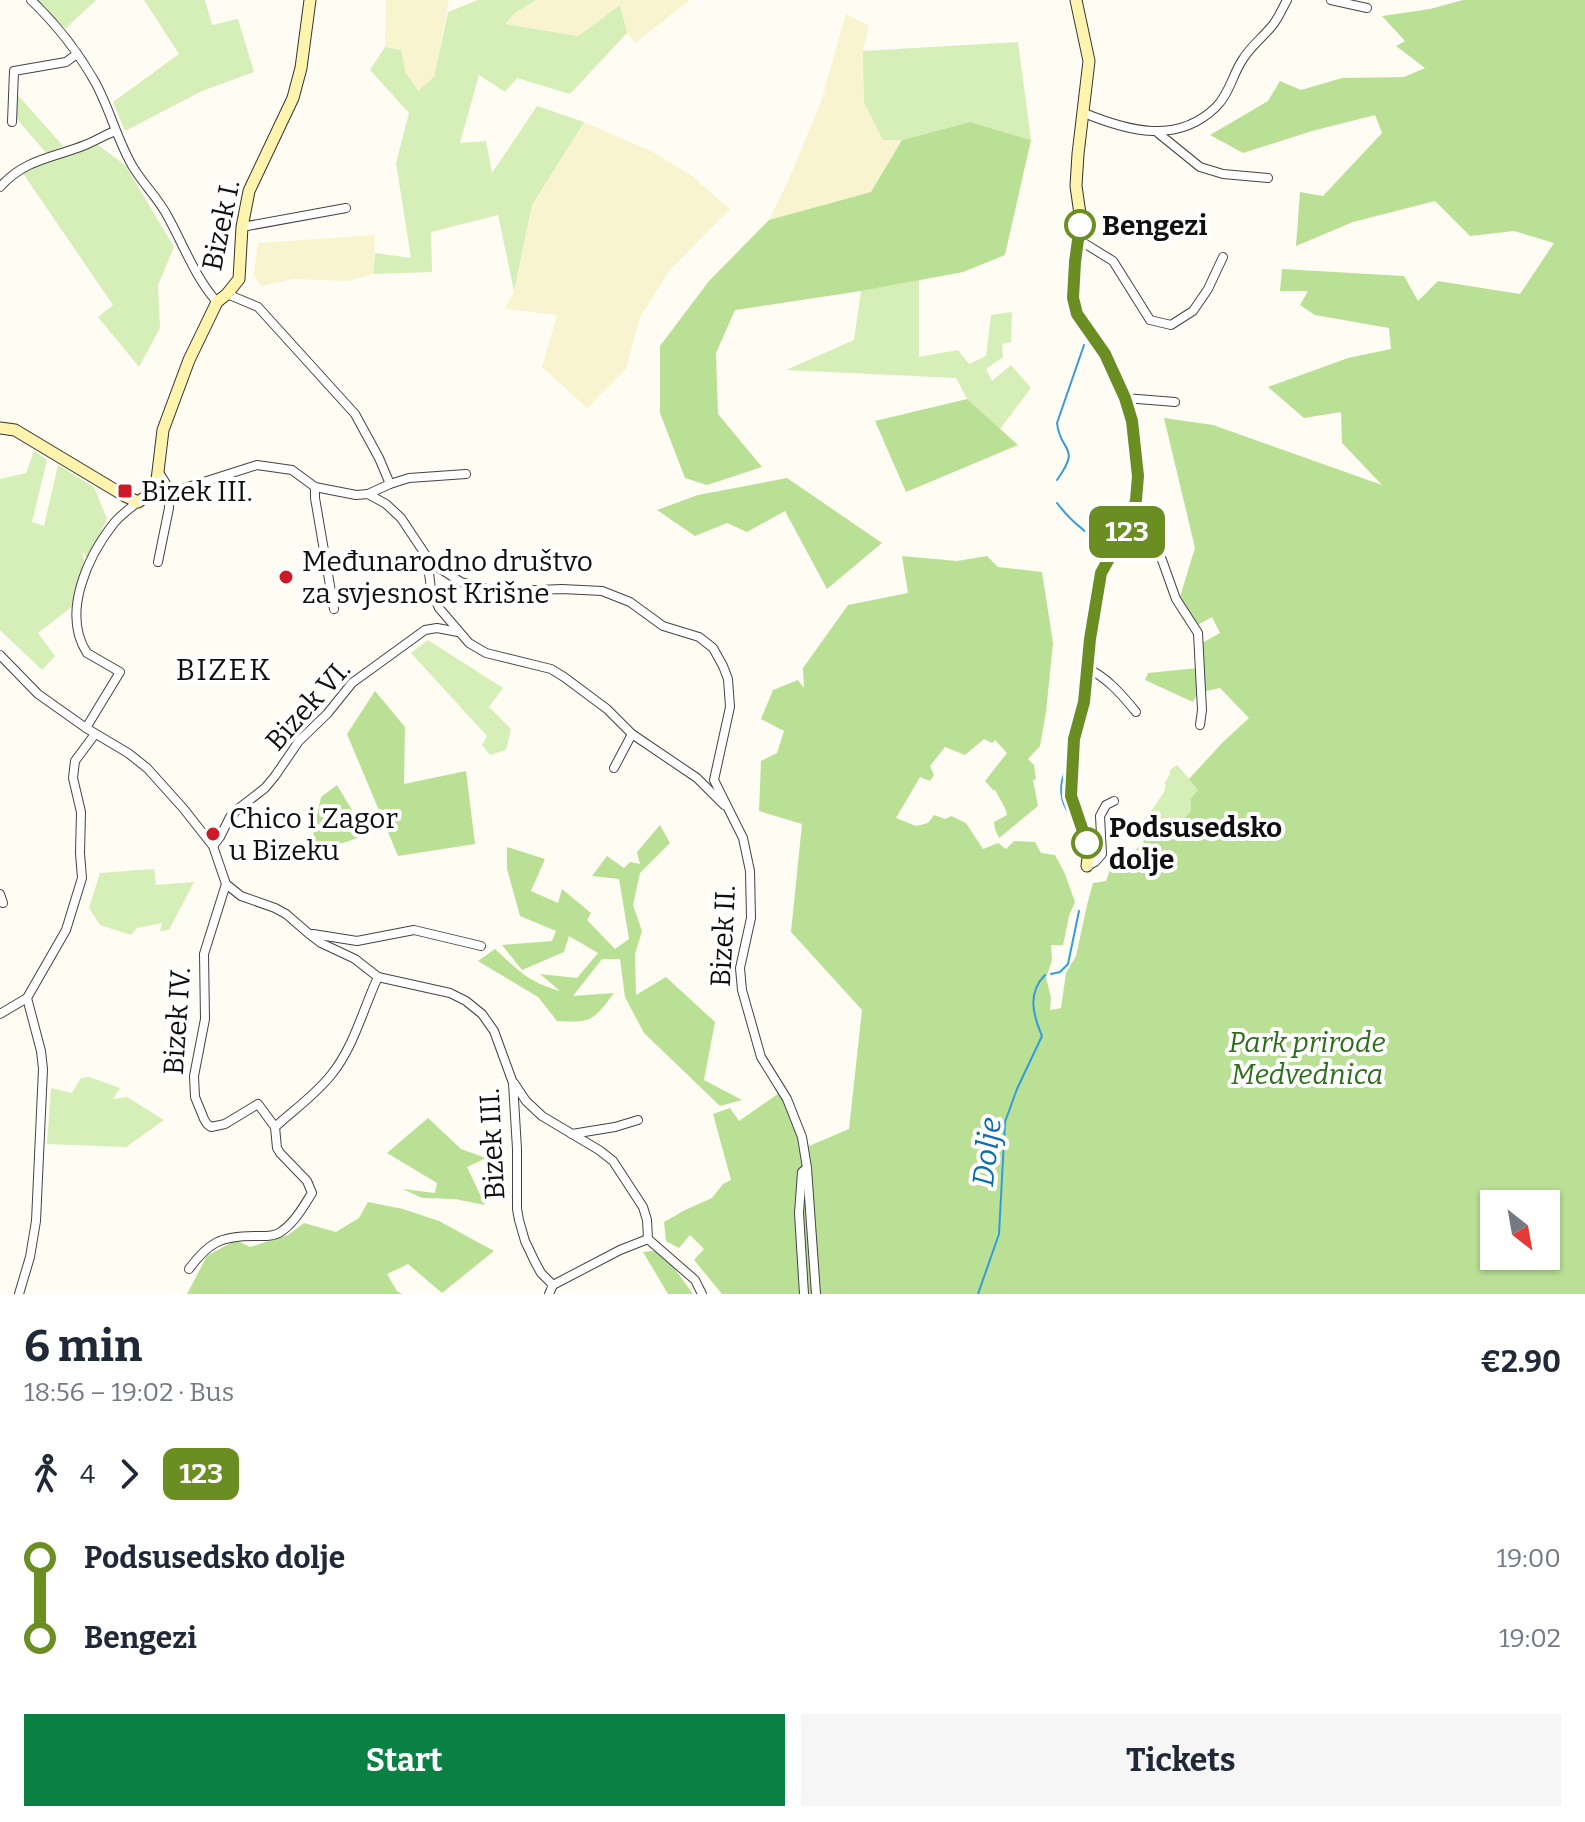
<!DOCTYPE html>
<html lang="en">
<head>
<meta charset="utf-8">
<style>
  :root { --surface:#fff; --page:#f6f6f7; --text:#1f2937; --muted:#747a83; --accent:#0b8043 }
  body { margin:0; font-family:Bitter,serif; background:var(--page); color:var(--text); height:100vh; display:flex; flex-direction:column; font-size:30px; white-space:nowrap }
  * { box-sizing:border-box; margin:0 }
  p { font-size:26px; color:var(--muted) }
  .icon { flex:none; width:44px; height:44px; fill:none; stroke:currentColor; stroke-width:2; stroke-linecap:round; stroke-linejoin:round }
  .map { position:relative; height:1294px; overflow:hidden }
  .side { display:flex; flex-direction:column; background:var(--surface); flex:1 }
  .side>* { flex:none }
  .badge { padding:0 16px; border-radius:12px; font-size:28px; line-height:52px }
  .needle { width:52px; rotate:149deg }
  .controls { position:absolute; left:1480px; top:1190px; display:grid; gap:16px }
  .controls a { display:grid; place-items:center; width:80px; height:80px; border-radius:0px; background:var(--surface); box-shadow:0 2px 6px #0004; font-size:40px }
  .map>.badge { position:absolute; translate:-50% -50%; box-shadow:0 0 0 4px #fff }
  .legs { display:flex; align-items:center; gap:12px; height:88px; padding:0 24px; font-size:26px }
  .legs p { margin-inline-start:auto }
  .headline { display:flex; align-items:center; justify-content:space-between; height:136px; padding:0 24px }
  h1 { font-size:44px; font-weight:700; line-height:60px }
  .action { display:flex; gap:16px; margin-top:auto; padding:16px 24px }
  .action a { flex:1; height:92px; border-radius:0px; background:var(--accent); color:#fff; font-size:32px; font-weight:700; line-height:92px; text-align:center }
  .action a+a { background:var(--page); color:var(--text) }
  ul { padding:0 24px; list-style:none }
  li { display:flex; align-items:center; gap:28px; height:80px; font-size:30px }
  li i { display:grid; place-items:center; width:12px; height:100%; margin:0 10px; background:currentColor }
  li i::after { content:''; width:20px; height:20px; margin:-10px; border:6px solid; border-radius:50%; background:var(--surface) }
  li p { margin-inline-start:auto }
  li:first-child i { background:linear-gradient(#0000 50%,currentColor 0) }
  li:last-child i { background:linear-gradient(currentColor 50%,#0000 0) }
  .map>svg:first-child { display:block }
</style>
</head>
<body>
<div class="map">
<svg width="1585" height="1294" viewBox="0 0 1585 1294">
  <rect width="100%" height="100%" fill="#fffcf3"/>
  <!-- farmland -->
  <g fill="#f8f4d0">
    <polygon points="386,0 449,0 434,78 417,91 406,73 401,50 385,47"/>
    <polygon points="536,0 690,0 635,43 627,33 619,5 578,36 505,24 515,13"/>
    <polygon points="846,14 869,26 863,51 883,140 902,140 871,192 769,220 789,179 821,102"/>
    <polygon points="584,122 655,153 693,177 730,209 669,271 640,317 626,369 587,408 542,367 557,315 505,309 514,291 532,205"/>
    <polygon points="375,235 373,274 348,281 293,279 261,286 254,274 258,243"/>
  </g>
  <!-- green -->
  <g fill="#d6eeb8">
    <polygon points="35,0 96,0 65,29"/>
    <polygon points="144,0 205,0 212,25 238,19 254,72 202,91 125,131 113,102 179,54"/>
    <polygon points="478,0 536,0 515,13 505,24 578,36 620,5 627,33 570,94 517,78 505,92 479,75 460,143 486,141 492,173 537,106 584,122 532,205 514,291 498,215 431,232 432,272 373,274 375,253 411,258 396,163 409,113 370,70 385,47 401,50 406,73 418,91 434,77 448,12"/>
    <polygon points="1018,42 1031,140 970,122 902,140 883,140 864,102 863,51"/>
    <polygon points="15,92 63,146 47,154 17,119"/>
    <polygon points="98,145 125,165 174,247 158,285 160,328 139,367 98,317 113,305 22,172 44,160"/>
    <polygon points="919,280 919,357 958,350 969,364 986,356 991,315 1012,312 1011,342 1002,344 1003,357 986,369 992,381 1011,365 1031,388 1000,429 967,399 956,378 786,370 854,340 861,291"/>
    <polygon points="34,451 47,460 32,522 44,526 58,465 94,487 107,519 88,559 82,551 87,572 78,602 38,633 55,656 42,670 0,630 0,479 26,473"/>
    <polygon points="428,640 503,688 489,707 511,729 506,750 490,755 482,745 487,736 411,653"/>
    <polygon points="1177,765 1199,790 1191,798 1191,811 1173,830 1158,831 1150,828 1144,819 1154,807 1164,792 1166,785 1164,784 1170,774 1170,770"/>
    <polygon points="154,869 156,885 194,882 169,930 160,931 162,923 137,928 131,935 100,925 89,908 100,873"/>
    <polygon points="89,1077 120,1088 113,1099 127,1097 164,1120 126,1147 47,1144 51,1088 72,1093 81,1078"/>
  </g>
  <!-- forest -->
  <g fill="#bae096" fill-rule="evenodd">
    <path d="M1463,0h122v1294h-863l-28,-34 10,-11 -14,-14 -11,13 -13,-7 -2,-19 21,-12 27,-12 11,-14 8,-4 -18,-66 17,-6 9,13 46,-32 14,27 10,30 40,-17 13,-119 -71,-78 11,-108 -43,-13 2,-50 16,-8 7,-22 -23,-12 12,-29 25,-10 6,8 -1,-20 45,-63 60,-12 -6,-37 55,5 30,-5 11,11 44,5 11,71 -7,69 -6,34 -12,13 6,6 2,14 -3,1 5,26 -39,32 -4,-9 -1,-7 13,-7 -2,-7 -10,-18h-2l-8,-9 22,-28 -12,-13 -3,3 -8,-4 -19,16 -20,-8 -15,19 4,9 -4,6 -10,-4 -24,41 20,8 12,-3 6,-8 11,4 6,-3 15,7 17,26 15,-6 8,6 8,-8 21,1 6,11 14,2 10,19 10,28 -6,14 -6,29h-12l1,15 -6,18 5,19 -1,13 11,-2 5,-35 10,-17 11,-51 6,-22 13,-2 5,-14 25,-3 -2,-11 4,-6 5,-1 2,-18 11,5 8,-1 2,-3 7,1 18,-19v-13l7,-8 -9,-11 34,-37 26,-24 -29,-30 -18,4v-49l18,-10 -8,-16 -16,9 -17,-26 16,-52 -31,-130 49,7 169,60 -40,-42 -1,-31 -37,6 -36,-31 80,-29 43,-9 -2,-21 -74,-13 -15,-10 8,-14h-28l2,-22 122,7 14,25 20,-20 82,13 34,-51 -40,-12 -44,5 -35,-35 -82,21 -57,24 4,-54 23,4 59,-63 -7,-18 -63,16 -69,22 -33,-18 58,-34 12,-20 21,9 41,-12 62,-1 21,-9 -29,-22 9,-5 -23,-25 48,-7zM1494,1204h52v52h-52z"/>
    <polygon points="970,122 1031,140 1005,255 963,272 861,291 735,310 716,353 718,414 762,467 707,485 685,478 660,413 660,346 709,281 769,220 871,192 902,140"/>
    <polygon points="967,399 1018,445 906,492 875,421"/>
    <polygon points="787,478 882,543 827,589 785,511 747,532 727,523 695,536 657,510 698,495"/>
    <polygon points="1198,668 1198,692 1193,702 1145,680 1148,673"/>
    <polygon points="375,691 405,727 404,784 466,771 475,844 398,856 347,734"/>
    <polygon points="337,785 367,835 309,854 321,797"/>
    <path d="M660,825l10,18 -30,30 -7,32 9,26 -7,23 1,41 30,-18 49,45 -11,58 38,20 -22,6 -76,-73 -19,-36 -5,-38h-18l-29,37 41,-3c-21,28 -23,30 -57,28l-19,-24 -60,-36 17,-12c23,21 33,33 65,42l-20,-17 37,4 21,-25 -29,-17 -5,16 -42,18 -20,-25 50,-4 4,-10 -36,-15 -13,-47v-22l38,12 -14,32 27,12 4,-14 29,24 -4,7 28,29 14,-10 -10,-60 -27,-3 15,-20 17,12 6,-6 10,2 -3,-12z"/>
    <polygon points="428,1118 461,1149 486,1158 467,1167 485,1205 455,1199 422,1198 403,1189 435,1193 437,1183 387,1153"/>
    <polygon points="368,1202 403,1209 439,1221 494,1251 442,1293 408,1264 387,1274 397,1291 402,1294 187,1294 207,1256 236,1240 250,1247 288,1235 304,1223 336,1232 359,1218"/>
    <polygon points="661,1250 693,1294 668,1294 643,1252"/>
  </g>
  <g fill="none" stroke-linecap="round" stroke-linejoin="round">
    <!-- stream -->
    <g stroke="#339cd9" stroke-width="2">
      <polyline points="1081,257 1083,249"/>
      <path d="M1057,480c25,-35 3,-27 0,-57l27,-78"/>
      <path d="M1057,503c7,9 14,17 23,24 15,14 24,13 20,37"/>
      <polyline points="1072,723 1078,700"/>
      <path d="M1067,767c-8,16 -8,33 3,48"/>
      <polyline points="1051,974 1060,972 1068,964 1079,911"/>
      <path d="M978,1294l21,-60 6,-112 12,-33 25,-53c-9,-21 -15,-43 3,-61"/>
    </g>
    <defs>
      <g id="street">
        <path d="M31,0c25,24 47,52 64,82 15,27 22,58 38,85 10,17 26,32 35,50 16,29 27,60 49,85"/>
        <polyline points="1331,0 1367,8"/>
        <path d="M1084,113c44,18 93,32 132,-6 14,-14 17,-34 27,-48 7,-12 20,-22 29,-33 6,-7 10,-17 15,-26"/>
        <polyline points="12,122 14,71 66,62 77,54"/>
        <polyline points="1158,133 1200,167 1223,174 1268,178"/>
        <path d="M0,187c25,-28 53,-29 85,-42 10,-4 20,-10 30,-14"/>
        <polyline points="242,227 346,208"/>
        <polyline points="1079,240 1113,261 1150,320 1171,325 1193,311 1208,289 1223,257"/>
        <polyline points="227,294 258,307 355,414 379,458 390,484 368,494"/>
        <polyline points="1125,398 1175,402"/>
        <polyline points="158,471 168,487 169,508 158,562"/>
        <polyline points="390,484 409,478 466,474"/>
        <polyline points="315,487 315,498 334,609"/>
        <polyline points="147,496 169,493 257,465 292,470 315,487 356,495 368,494 386,504 401,518 427,557 439,568 461,582 487,589 514,591 562,589 602,591 630,602 663,626 699,637 713,648 723,666 728,679 730,707 714,780 743,838 750,871 751,918 740,968 742,990 761,1057 787,1099 802,1137 807,1168 816,1294"/>
        <path d="M138,502c-8,6 -17,13 -24,21 -26,33 -53,90 -27,130l33,19 -34,56 42,25 19,15 36,40 30,38 13,38 15,12 34,12 11,6 22,19 13,10 34,16 23,18 72,16 16,8 16,13 12,17 19,52 4,66v60l2,11 6,21 10,21 6,11 12,12 -4,9"/>
        <polyline points="1129,529 1149,542 1162,560 1176,599 1198,633 1202,710 1200,725"/>
        <polyline points="427,557 431,589 439,608 469,643 486,653 551,669 564,677 607,709 632,734 697,778 724,805"/>
        <polyline points="0,655 38,694 86,728"/>
        <path d="M1086,668c20,8 37,28 50,44"/>
        <polyline points="614,768 632,734"/>
        <polyline points="213,846 220,837 230,817 238,809 265,788 275,776 299,741 327,714 352,683 425,630 437,628 458,632"/>
        <polyline points="1087,866 1095,862 1102,854 1100,816 1106,805 1114,801"/>
        <polyline points="0,894 3,903"/>
        <polyline points="313,934 357,941 414,930 481,946"/>
        <polyline points="0,1014 27,998"/>
        <polyline points="514,1083 526,1101 542,1116 599,1150 613,1161 643,1207 647,1220 648,1239 695,1280 702,1294"/>
        <path d="M275,1127c19,-17 41,-33 56,-52 23,-28 32,-66 47,-98"/>
        <polyline points="572,1134 615,1127 638,1120"/>
        <path d="M189,1269c20,-27 32,-33 65,-33 9,0 18,1 25,-3 15,-9 24,-26 33,-40l-5,-12 -27,-28 -3,-5 -2,-21 -17,-23 -33,20 -14,3 -4,-3 -3,-5 -9,-22 -1,-21 11,-57 -1,-65 22,-70"/>
        <polyline points="553,1285 620,1250 648,1239"/>
        <polyline points="19,1294 30,1257 36,1221 43,1069 41,1051 27,998 66,930 82,878 80,853 81,812 73,778 75,761 95,734"/>
        <polyline points="804,1294 799,1213 802,1172 807,1168"/>
      </g>
      <g id="secondary">
        <polyline points="1076,0 1089,61 1078,154 1076,186 1081,221 1075,262 1073,298 1077,314 1105,354 1125,398 1132,421 1138,476 1136,500 1129,529 1116,546 1101,573 1090,639 1084,702 1074,739 1071,796 1089,850 1087,866"/>
        <polyline points="0,428 15,430 125,496 138,502 147,496 157,480 163,430 189,360 217,302 227,294 239,279 242,227 249,191 293,98 301,68 310,0"/>
      </g>
    </defs>
    <!-- street casing -->
    <use href="#street" stroke="#434343" stroke-width="10"/>
    <!-- secondary casing -->
    <use href="#secondary" stroke="#323232" stroke-width="13"/>
    <!-- street -->
    <use href="#street" stroke="#fff" stroke-width="8"/>
    <!-- secondary -->
    <use href="#secondary" stroke="#fff4ae" stroke-width="11"/>
  </g>
  <g fill="none" stroke-linecap="round" stroke-linejoin="round">
    <defs>
      <polyline id="line-1" points="1080,225 1075,262 1073,298 1077,314 1105,354 1125,398 1132,421 1138,476 1136,500 1129,529 1116,546 1101,573 1090,639 1084,702 1074,739 1071,796 1087,843"/>
    </defs>
    <!-- line-1 casing -->
    <use href="#line-1" stroke="#fff" stroke-width="18"/>
    <!-- line-1 -->
    <use href="#line-1" stroke="#6b8e23" stroke-width="12"/>
  </g>
  <!-- markers -->
  <g fill="#fff" stroke="#6b8e23" stroke-width="4">
    <circle cx="1080" cy="225" r="14"/>
    <circle cx="1087" cy="843" r="14"/>
  </g>
  <g fill="#ce1a28" stroke="#fff" stroke-width="3">
    <rect x="117" y="483" width="16" height="16" rx="4"/>
    <circle cx="286" cy="577" r="8"/>
    <circle cx="213" cy="834" r="8"/>
  </g>
  <g text-anchor="middle" dominant-baseline="central" stroke-width="8" stroke-linejoin="round" paint-order="stroke">
    <!-- street labels -->
    <g font-size="28" fill="#101010" stroke="#fff">
      <text transform="translate(221 225) rotate(-78)">Bizek I.</text>
      <text transform="translate(308 705) rotate(-48)">Bizek VI.</text>
      <text transform="translate(723 936) rotate(-87)">Bizek II.</text>
      <text transform="translate(177 1021) rotate(-86)">Bizek IV.</text>
      <text transform="translate(492 1144) rotate(-93)">Bizek III.</text>
    </g>
    <!-- stop labels -->
    <g font-size="28" font-weight="bold" fill="#101010" stroke="#fff" text-anchor="start">
      <text x="1102" y="225">Bengezi</text>
      <text x="1109" y="827">Podsusedsko<tspan x="1109" dy="32">dolje</tspan></text>
    </g>
    <!-- poi labels -->
    <g font-size="28" fill="#101010" stroke="#fff" text-anchor="start">
      <text x="141" y="491">Bizek III.</text>
      <text x="302" y="561">Međunarodno društvo<tspan x="302" dy="32">za svjesnost Krišne</tspan></text>
      <text x="229" y="818">Chico i Zagor<tspan x="229" dy="32">u Bizeku</tspan></text>
    </g>
    <!-- park labels -->
    <g font-size="28" font-style="italic" fill="#2d6f19" stroke="#fff">
      <text x="1307" y="1042">Park prirode<tspan x="1307" dy="32">Medvednica</tspan></text>
    </g>
    <!-- neighbourhood labels -->
    <g font-size="30" letter-spacing="2" fill="#101010" stroke="#fff">
      <text x="224" y="670">BIZEK</text>
    </g>
    <!-- water labels -->
    <g font-size="30" font-style="italic" fill="#0c6daf" stroke="#fff">
      <text transform="translate(987 1152) rotate(-83)">Dolje</text>
    </g>
  </g>
</svg>
<div class="controls">
<a><svg class="needle" viewBox="-14 -14 28 28"><path d="M0-13l5 13h-10z" fill="#e53935"/><path d="M0 13l5-13h-10z" fill="#747a83"/></svg></a>
</div>
<b class="badge" style="left:1127px;top:532px;background:#6b8e23;color:#fff">123</b>
</div>
<section class="side">
<div class="headline"><div><h1>6 min</h1><p>18:56 – 19:02 · Bus</p></div><b>€2.90</b></div>
<div class="legs"><svg class="icon" aria-label="walk" viewBox="0 0 24 24"><circle cx="13" cy="4" r="2"/><path d="M13 8l-2 6 4 7M11 14l-3 7M7 12l3-4h3l4 4"/></svg>4<svg class="icon" aria-label="forward" viewBox="0 0 24 24"><path d="M9 5l7 7-7 7"/></svg><b class="badge" style="background:#6b8e23;color:#fff">123</b></div>
<ul>
<li><i style="color:#6b8e23"></i><b>Podsusedsko dolje</b><p>19:00</p></li>
<li><i style="color:#6b8e23"></i><b>Bengezi</b><p>19:02</p></li>
</ul>
<div class="action"><a>Start</a><a>Tickets</a></div>
</section>
</body>
</html>
